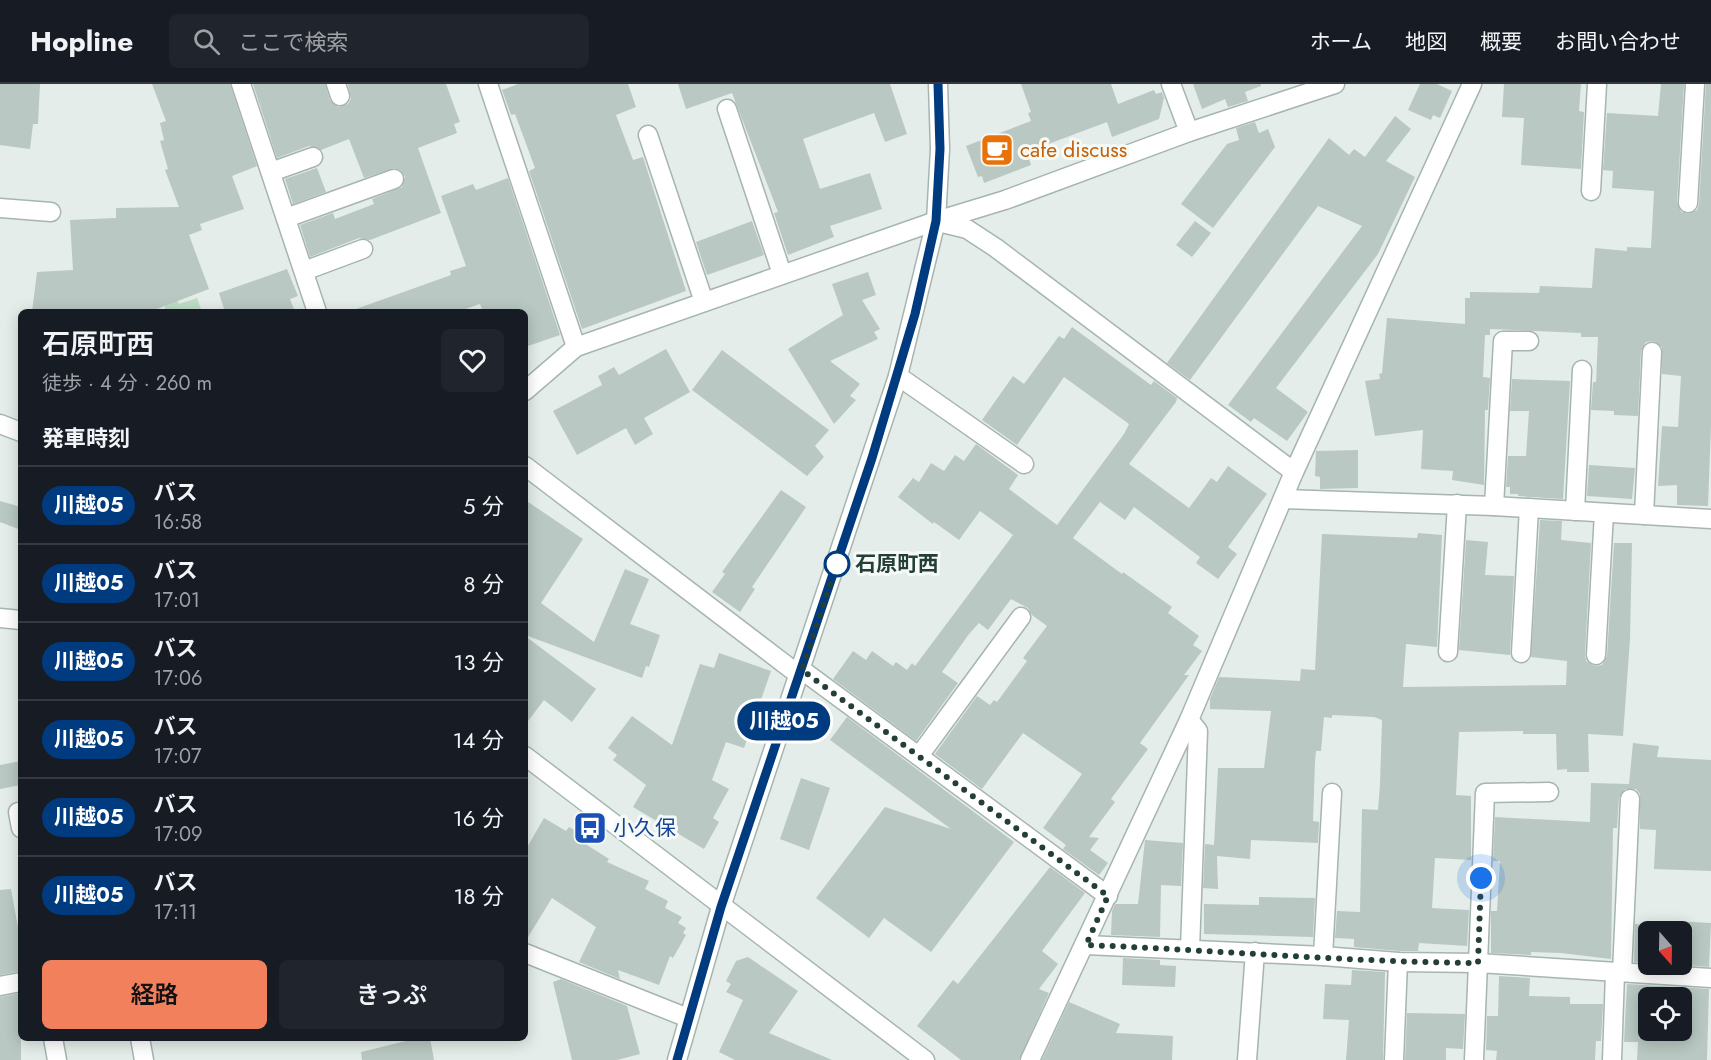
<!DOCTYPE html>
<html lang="ja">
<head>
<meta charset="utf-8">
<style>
  :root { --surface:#171b24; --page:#20242c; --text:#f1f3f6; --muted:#9ea1a6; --line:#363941; --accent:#f2805d }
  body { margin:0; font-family:Jost,"Noto Sans JP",sans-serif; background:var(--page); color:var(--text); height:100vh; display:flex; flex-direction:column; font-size:22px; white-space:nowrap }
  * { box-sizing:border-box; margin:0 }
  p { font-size:20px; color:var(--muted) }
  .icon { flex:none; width:33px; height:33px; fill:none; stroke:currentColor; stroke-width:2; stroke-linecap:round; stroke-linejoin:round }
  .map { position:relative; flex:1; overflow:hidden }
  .panel { position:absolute; left:18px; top:225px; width:510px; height:732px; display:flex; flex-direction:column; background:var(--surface); border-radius:9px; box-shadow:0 3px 15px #0003 }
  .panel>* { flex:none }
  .badge { padding:0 12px; border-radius:20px; font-size:21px; line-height:39px }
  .needle { width:39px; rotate:160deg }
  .fabs { position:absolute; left:1638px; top:837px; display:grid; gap:12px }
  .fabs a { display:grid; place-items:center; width:54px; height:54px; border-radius:9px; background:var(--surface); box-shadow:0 3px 15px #0003; font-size:30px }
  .you { position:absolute; width:30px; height:30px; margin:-15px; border:4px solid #fff; border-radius:50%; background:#1a73e8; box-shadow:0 0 0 9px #1a73e833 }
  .map>.badge { position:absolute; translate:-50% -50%; box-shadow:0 0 0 3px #fff }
  h2 { padding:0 24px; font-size:22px; line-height:54px }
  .round { display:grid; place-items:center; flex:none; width:63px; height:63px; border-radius:9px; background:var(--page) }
  .head { display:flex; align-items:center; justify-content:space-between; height:102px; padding:0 24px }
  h1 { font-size:28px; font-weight:600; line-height:45px }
  .cta { display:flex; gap:12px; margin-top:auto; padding:12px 24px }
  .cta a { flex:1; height:69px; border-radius:9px; background:var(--accent); color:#111; font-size:24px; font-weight:600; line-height:69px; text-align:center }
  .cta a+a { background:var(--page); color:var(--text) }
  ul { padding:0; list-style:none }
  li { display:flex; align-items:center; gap:18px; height:78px; padding:0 24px; border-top:2px solid var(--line) }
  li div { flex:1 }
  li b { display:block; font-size:22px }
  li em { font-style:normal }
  li .badge { min-width:66px; font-weight:700; text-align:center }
  header { display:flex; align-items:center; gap:36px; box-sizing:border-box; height:84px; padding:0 30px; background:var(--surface); border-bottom:2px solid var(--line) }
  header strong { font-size:28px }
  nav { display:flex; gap:33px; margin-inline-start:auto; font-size:21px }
  .search { width:420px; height:54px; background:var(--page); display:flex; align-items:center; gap:15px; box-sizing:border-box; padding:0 21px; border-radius:9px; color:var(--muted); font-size:22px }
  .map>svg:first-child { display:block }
</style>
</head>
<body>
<header>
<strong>Hopline</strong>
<div class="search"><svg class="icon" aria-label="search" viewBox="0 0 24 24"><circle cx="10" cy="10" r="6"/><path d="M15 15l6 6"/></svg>ここで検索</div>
<nav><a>ホーム</a><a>地図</a><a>概要</a><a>お問い合わせ</a></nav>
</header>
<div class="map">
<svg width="1711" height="976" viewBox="0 0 1711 976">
  <rect width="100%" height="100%" fill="#e4ede9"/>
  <!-- green -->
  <polygon fill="#bddec6" points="165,192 179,220 197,214 202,228 165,228"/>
  <!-- building -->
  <g fill="#b9c8c2" fill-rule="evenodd">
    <polygon points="0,0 40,0 38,40 33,40 30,65 0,61"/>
    <polygon points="152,0 230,0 257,82 232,92 244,125 200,140 202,146 189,151 209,205 149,228 130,228 130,225 32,228 37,188 73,186 70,136 116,134 116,124 179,123 165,86 168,85 160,57 164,56 160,39 166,37"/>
    <polygon points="253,0 325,0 330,16 338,23 348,20 351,15 348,0 446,0 460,38 454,40 457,49 418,64 441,129 370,156 359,154 310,173 300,141 333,129 335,135 374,120 372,115 402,103 405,92 395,84 364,94 349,55 321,66 309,62 277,74"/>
    <polygon points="518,0 628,0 636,23 616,31 633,76 643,73 686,207 582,245 529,87 535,84 515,30 511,31 502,6"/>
    <polygon points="678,0 890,0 907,50 885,58 874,29 803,55 820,105 870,89 882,125 830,142 834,153 788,171 774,129 778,128 732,9 686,25"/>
    <polygon points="1021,0 1111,0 1118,20 1154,6 1156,10 1162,8 1164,14 1159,35 1112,53 1107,38 1027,68 1031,81 984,99 982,92 978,93 966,62 1031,37 1028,29 1031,28"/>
    <polygon points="1193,0 1261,0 1261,2 1245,8 1248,17 1228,23 1225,15 1202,25"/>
    <polygon points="1420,0 1437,0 1452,7 1440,34 1433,31 1431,36 1408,26"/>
    <polygon points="1504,0 1581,0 1579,27 1584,28 1581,85 1521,81 1524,34 1502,33"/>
    <polygon points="1661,0 1684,0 1677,118 1681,128 1688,130 1697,126 1699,120 1706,0 1711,0 1711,341 1708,422 1677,421 1677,401 1658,402 1662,342 1678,343 1681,292 1662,290 1662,263 1653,257 1646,258 1641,267 1638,332 1614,331 1614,327 1591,326 1593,298 1596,298 1598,253 1581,253 1581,249 1490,245 1490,251 1485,251 1483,293 1490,294 1488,326 1485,326 1484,401 1452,396 1453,387 1421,385 1423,346 1375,352 1365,297 1380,295 1379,290 1382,289 1387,234 1465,240 1465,214 1470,214 1470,208 1539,209 1540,202 1592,204 1595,164 1627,167 1627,163 1651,164 1654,107 1612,104 1613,87 1603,86 1607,29 1658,32"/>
    <polygon points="1395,32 1411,45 1386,77 1415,93 1378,170 1276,304 1308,328 1287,357 1254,334 1251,338 1228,321 1362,142 1318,122 1190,296 1167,279 1329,54 1349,71 1354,65 1365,73"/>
    <polygon points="1255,38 1259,49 1268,45 1275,63 1213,144 1181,120 1227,60 1239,56 1236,44"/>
    <polygon points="317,84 326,108 293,120 285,95"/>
    <polygon points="508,94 560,251 525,263 525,228 483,228 480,220 457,228 356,228 356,225 451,191 450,187 466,182 441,112 473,100 476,106"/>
    <polygon points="752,137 764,171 707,191 696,158"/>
    <polygon points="1195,137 1211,149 1192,173 1176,161"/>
    <polygon points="287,185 298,212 290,215 295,228 225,228 219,209"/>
    <polygon points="868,188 876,211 862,216 880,245 874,248 878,255 830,277 860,300 850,312 856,316 834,340 788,265 843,231 832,200"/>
    <polygon points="1072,243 1151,301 1154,297 1177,314 1176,318 1129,380 1189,424 1211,394 1217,398 1228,382 1267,410 1228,463 1237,470 1218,495 1196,479 1200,473 1134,423 1125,436 1100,418 1073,454 1122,490 1123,488 1172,523 1168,529 1199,552 1193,561 1202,567 1184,591 1189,591 1140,659 1148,665 1111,715 1115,718 1089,753 1099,754 1090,766 1108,779 1099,791 1063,765 1066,761 1043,744 1082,690 1023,649 982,705 935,670 977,612 990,621 994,616 997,618 1027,577 1023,574 1047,542 1032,531 1028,524 1011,515 988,546 979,539 969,550 942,588 958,599 916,657 833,595 853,567 866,576 872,567 893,582 896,578 907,586 912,579 915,582 1013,451 980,427 959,456 934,438 933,440 898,413 913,394 919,398 931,379 944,387 955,371 964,377 976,360 1018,391 1009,405 1057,441 1124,350 1129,340 1064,293 1017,361 982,336 1013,292 1024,300 1059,252 1064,255"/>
    <polygon points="666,265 690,308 644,334 653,350 635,361 626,344 577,371 553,327 602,301 598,292 614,283 619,291"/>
    <polygon points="722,266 829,346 815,362 824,373 807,392 692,306"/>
    <polygon points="1512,295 1570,297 1563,415 1518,412 1518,410 1510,410 1510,403 1506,403 1508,372 1526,372 1529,327 1510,327"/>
    <polygon points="1358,366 1358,404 1320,405 1320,393 1315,392 1316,367"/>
    <polygon points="1589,381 1635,384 1632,415 1587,412"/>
    <polygon points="781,406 806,423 752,503 755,505 740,528 712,508 725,490 722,488"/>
    <polygon points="525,416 583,455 541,519 594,558 625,485 649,495 630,540 660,551 649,583 646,582 642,594 525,551"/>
    <polygon points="0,417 21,423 21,446 0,438"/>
    <polygon points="1540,436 1562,437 1561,456 1591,459 1585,570 1586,577 1595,582 1602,581 1607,572 1614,459 1632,459 1630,555 1623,652 1588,650 1589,688 1567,688 1567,685 1557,686 1556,650 1523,650 1523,647 1459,648 1456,711 1471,712 1471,776 1435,774 1432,824 1469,826 1467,862 1419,859 1418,867 1399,867 1354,863 1354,855 1335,854 1337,827 1360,828 1362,725 1378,726 1380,700 1382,636 1374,633 1332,631 1332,634 1324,633 1321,667 1316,667 1315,678 1313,737 1319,738 1318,759 1251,756 1250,775 1217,772 1218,805 1203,804 1205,760 1214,761 1218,684 1264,684 1271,627 1210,625 1210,615 1219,593 1300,597 1301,585 1315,586 1322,450 1417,454 1418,449 1442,451 1437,563 1406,560 1403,603 1566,601 1567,577 1531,573"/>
    <polygon points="1466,456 1488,458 1485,491 1514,492 1510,571 1459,566"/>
    <polygon points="525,552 596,605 572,638 544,616 525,641"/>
    <polygon points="719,569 771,587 744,664 726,658 712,696 729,705 713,734 719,738 704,765 633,723 646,701 613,676 617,671 608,664 632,632 672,661 700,580 714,584"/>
    <polygon points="847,633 1014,758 931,868 884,834 869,854 816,814 885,723 951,745 830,656"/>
    <polygon points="1633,659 1659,662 1657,673 1711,676 1711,787 1654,785 1656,746 1640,745 1640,710 1636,705 1625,705 1619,714 1617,744 1613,744 1611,875 1561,869 1531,868 1531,871 1491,869 1491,827 1497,827 1500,777 1493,777 1495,733 1590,738 1591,699 1629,700"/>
    <polygon points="21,677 21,701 0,705 0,681"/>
    <polygon points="801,694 830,704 809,766 780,755"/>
    <polygon points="544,734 566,747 569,743 587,753 584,759 609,775 607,778 649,797 645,805 668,817 665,824 682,833 678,839 686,844 683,849 686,851 673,874 670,872 659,901 618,886 620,895 579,878 596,843 552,814 525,858 525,767"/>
    <polygon points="1145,756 1183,759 1181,802 1161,801 1160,853 1111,851 1112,827 1115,820 1138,820"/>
    <polygon points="1050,783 1085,809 1042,867 1058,880 1039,905 1049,909 1019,976 961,976 917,942 953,896 958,900"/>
    <polygon points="11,805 21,860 21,887 0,891 0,806"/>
    <polygon points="1259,813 1315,814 1313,853 1204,850 1204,820 1259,821"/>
    <polygon points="1675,837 1711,839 1709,883 1676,880 1682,880 1682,848 1648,848 1648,879 1634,878 1635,840 1674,842"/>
    <polygon points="748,873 798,907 769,949 832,976 735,976 719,968 743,916 726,908 731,900 726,897 736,877"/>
    <polygon points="1123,874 1160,876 1160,881 1176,882 1175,903 1122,901"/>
    <polygon points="1352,886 1385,888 1383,976 1346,976 1349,936 1323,935 1325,900 1351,901"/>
    <polygon points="1499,892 1530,894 1529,912 1570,913 1570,920 1603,920 1601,957 1596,957 1595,976 1496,976 1497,967 1486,966 1487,932 1498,932"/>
    <polygon points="561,895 627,922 640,970 617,976 572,976 553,898"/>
    <path d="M1627,900l82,5 -2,71h-70l1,-18h-14zM1648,914h34v32h-34z"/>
    <polygon points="21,909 21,976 0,976 0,913"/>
    <polygon points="1069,918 1120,940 1116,949 1173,952 1172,976 1042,976"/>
    <polygon points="1407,929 1465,930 1463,965 1446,964 1446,976 1405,976"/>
    <polygon points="418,954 430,954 434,976 362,976 361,968"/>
  </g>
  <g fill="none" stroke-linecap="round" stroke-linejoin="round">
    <defs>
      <g id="minor">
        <polyline points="241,0 317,228"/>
        <polyline points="336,0 340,12"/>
        <polyline points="488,0 576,263"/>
        <polyline points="1171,0 1189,48"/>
        <polyline points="727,25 782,190"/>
        <polyline points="648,51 704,218"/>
        <polyline points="271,88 313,73"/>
        <polyline points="1591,107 1597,0"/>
        <polyline points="1688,119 1695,0"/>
        <polyline points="0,124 51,128"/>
        <polyline points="286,134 394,95"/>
        <polyline points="938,138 967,145 996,164 1294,388"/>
        <polyline points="304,187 363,165"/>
        <polyline points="898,292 1024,380"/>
        <polyline points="525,307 576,263 936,137 1005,116 1189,48 1335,0"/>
        <polyline points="0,340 21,348"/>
        <polyline points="525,382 799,591"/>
        <polyline points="1283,415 1494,422 1711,435"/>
        <polyline points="1494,422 1503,257 1529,257"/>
        <polyline points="1575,427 1582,286"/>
        <polyline points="1644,431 1652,268"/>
        <polyline points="0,534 21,536"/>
        <polyline points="1448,568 1457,420"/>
        <polyline points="1521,569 1529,424"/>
        <polyline points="1596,571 1604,429"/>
        <polyline points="802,586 1108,812"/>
        <polyline points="1189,636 1198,647 1190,865"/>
        <polyline points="525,672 925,976"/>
        <polyline points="919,672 1021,533"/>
        <polyline points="18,728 21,744"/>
        <polyline points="1086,861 1323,872 1398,878 1478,879 1711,894"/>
        <polyline points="525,869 688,934"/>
        <polyline points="1323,872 1332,709"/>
        <polyline points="1622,888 1630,715"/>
        <polyline points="0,902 21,898"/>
        <polyline points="53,954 57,976"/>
        <polyline points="140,954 144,976"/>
        <polyline points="677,976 721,823 898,292 936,137 940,65 938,0"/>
        <polyline points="1030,976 1189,636 1294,388 1472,0"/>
        <polyline points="1247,976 1255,868"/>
        <polyline points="1394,976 1398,878"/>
        <polyline points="1474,976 1485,709 1549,708"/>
        <polyline points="1612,976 1615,889"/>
      </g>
    </defs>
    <!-- minor casing -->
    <use href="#minor" stroke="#a6b5b0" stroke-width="21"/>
    <!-- minor -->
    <use href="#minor" stroke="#fff" stroke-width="18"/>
  </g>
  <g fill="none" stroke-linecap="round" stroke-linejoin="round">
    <defs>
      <polyline id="line" points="677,976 721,823 872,374 915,230 936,137 940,65 938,0"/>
    </defs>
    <!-- line casing -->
    <use href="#line" stroke="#fff" stroke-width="14"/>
    <!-- line -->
    <use href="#line" stroke="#003b80" stroke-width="9"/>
    <!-- walk -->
    <path stroke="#233f37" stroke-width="6" stroke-dasharray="0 10.8" d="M837,480l-35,106 306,226 -22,49c131,5 261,17 392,18l3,-85"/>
  </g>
  <!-- icons -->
  <defs>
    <symbol id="cafe-square" viewBox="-11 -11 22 22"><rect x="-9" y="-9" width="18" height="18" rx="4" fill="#e8710a" stroke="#f5faf7"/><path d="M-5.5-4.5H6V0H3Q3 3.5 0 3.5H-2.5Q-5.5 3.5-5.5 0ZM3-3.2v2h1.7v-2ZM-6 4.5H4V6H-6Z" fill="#fff"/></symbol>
    <symbol id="bus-square" viewBox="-11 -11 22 22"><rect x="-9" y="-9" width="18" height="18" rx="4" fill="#1a4fb4" stroke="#f5faf7"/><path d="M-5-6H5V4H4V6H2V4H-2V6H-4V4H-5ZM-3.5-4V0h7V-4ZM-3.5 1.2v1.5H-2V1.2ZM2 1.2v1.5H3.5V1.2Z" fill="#fff"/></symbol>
  </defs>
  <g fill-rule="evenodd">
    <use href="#cafe-square" x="978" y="47" width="38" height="38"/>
    <use href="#bus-square" x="571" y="725" width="38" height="38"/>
  </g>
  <!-- markers -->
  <circle fill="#fff" stroke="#003b80" stroke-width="3" cx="837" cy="480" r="12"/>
  <g text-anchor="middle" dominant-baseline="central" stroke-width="6" stroke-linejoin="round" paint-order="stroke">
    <!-- food labels -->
    <g font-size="21" fill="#c56008" stroke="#f5faf7" text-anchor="start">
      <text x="1020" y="66">cafe discuss</text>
    </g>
    <!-- stop labels -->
    <g font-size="21" font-weight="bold" fill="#233f37" stroke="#f5faf7" text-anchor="start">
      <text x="855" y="480">石原町西</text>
    </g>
    <!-- transit labels -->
    <g font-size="21" fill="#164399" stroke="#f5faf7" text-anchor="start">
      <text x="613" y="744">小久保</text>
    </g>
  </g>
</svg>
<div class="fabs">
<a><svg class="needle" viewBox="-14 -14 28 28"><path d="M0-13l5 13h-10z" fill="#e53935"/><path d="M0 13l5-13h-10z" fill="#9ea1a6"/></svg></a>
<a><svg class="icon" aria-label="locate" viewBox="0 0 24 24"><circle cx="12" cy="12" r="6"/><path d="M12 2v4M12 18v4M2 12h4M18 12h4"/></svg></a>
</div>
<div class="you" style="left:1481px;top:794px"></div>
<b class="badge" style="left:784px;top:637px;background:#003b80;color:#fff">川越05</b>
<section class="panel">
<div class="head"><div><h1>石原町西</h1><p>徒歩 · 4 分 · 260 m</p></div><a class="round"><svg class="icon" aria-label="heart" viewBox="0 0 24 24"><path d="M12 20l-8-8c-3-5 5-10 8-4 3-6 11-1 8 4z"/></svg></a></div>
<h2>発車時刻</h2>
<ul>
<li><span class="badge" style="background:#003b80;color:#fff">川越05</span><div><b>バス</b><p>16:58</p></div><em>5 分</em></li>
<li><span class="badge" style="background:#003b80;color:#fff">川越05</span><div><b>バス</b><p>17:01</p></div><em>8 分</em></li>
<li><span class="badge" style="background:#003b80;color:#fff">川越05</span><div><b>バス</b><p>17:06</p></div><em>13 分</em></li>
<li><span class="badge" style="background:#003b80;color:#fff">川越05</span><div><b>バス</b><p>17:07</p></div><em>14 分</em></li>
<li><span class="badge" style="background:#003b80;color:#fff">川越05</span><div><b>バス</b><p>17:09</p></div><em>16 分</em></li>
<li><span class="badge" style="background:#003b80;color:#fff">川越05</span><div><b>バス</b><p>17:11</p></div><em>18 分</em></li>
</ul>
<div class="cta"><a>経路</a><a>きっぷ</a></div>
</section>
</div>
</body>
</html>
